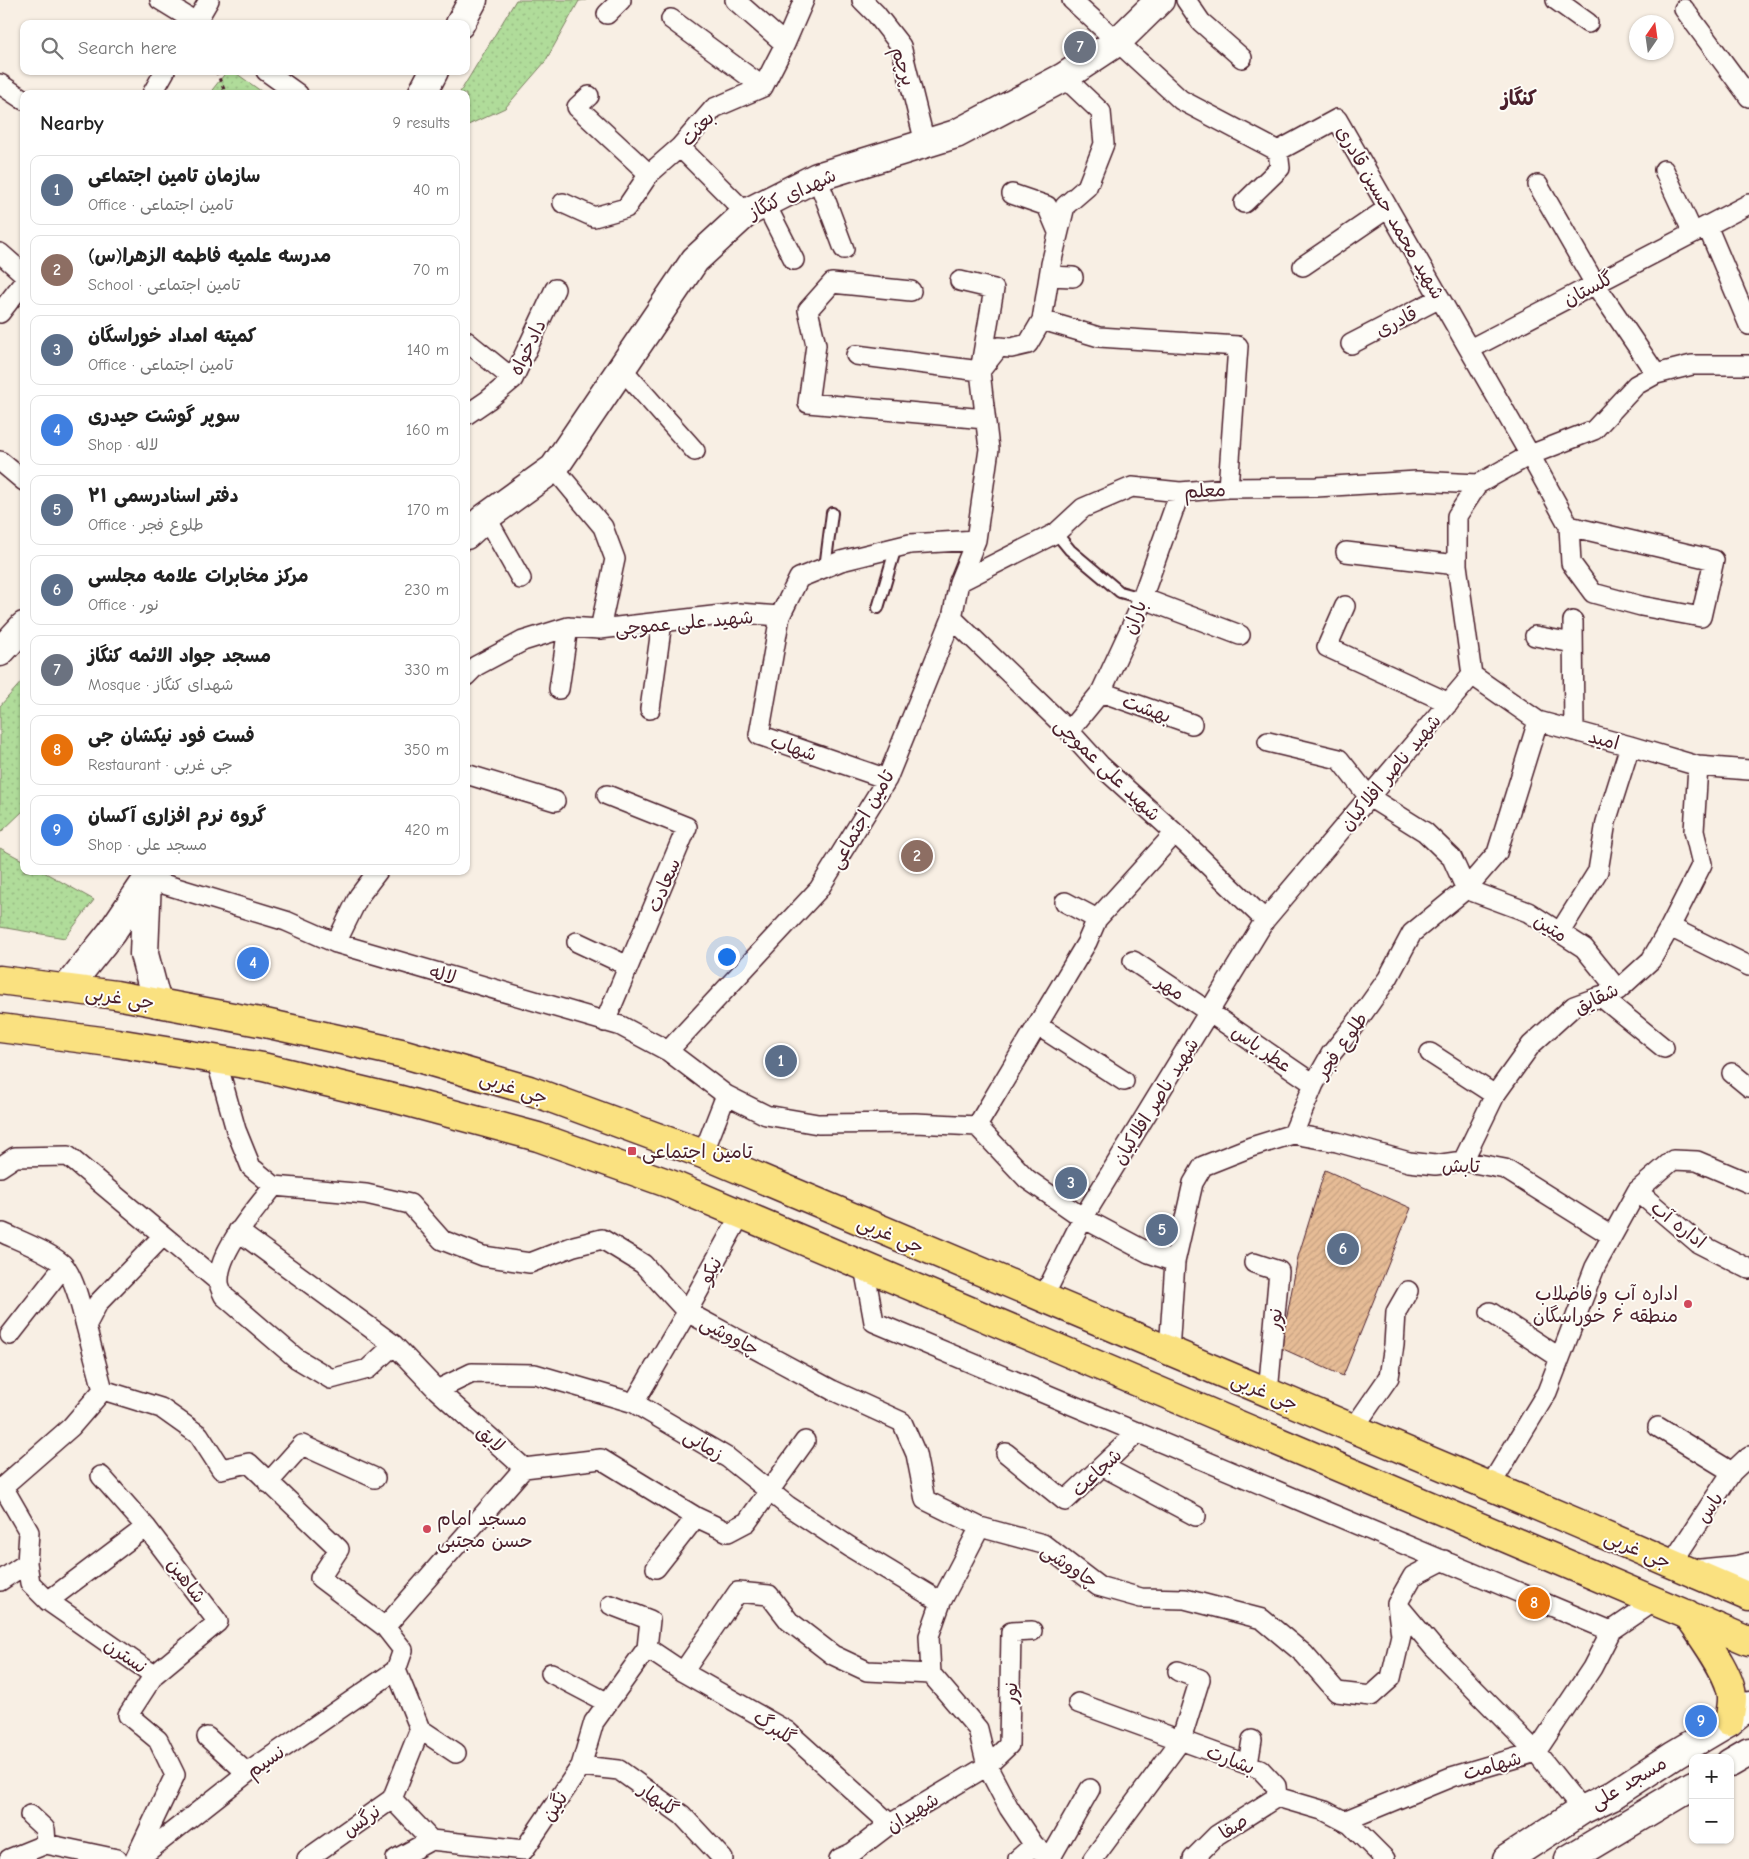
<!DOCTYPE html>
<meta charset="utf-8">
<style>
body{margin:0;font-family:"Comic Neue","Playpen Sans Arabic",sans-serif;background:#f2f2f2;color:#222}
.controls{position:absolute;right:15px;bottom:15px;display:grid;overflow:hidden;border-radius:10px;box-shadow:0 1px 4px #0004}
.controls button{width:45px;height:45px;display:grid;place-items:center;padding:0;border:0;border-bottom:1px solid #e0e0e0;background:#fff;color:#222;font:25px sans-serif}
.compass{position:absolute;left:1629px;top:15px;width:45px;height:45px;border-radius:50%;background:#fff;box-shadow:0 1px 4px #0004;rotate:13deg}
.you{position:absolute;left:726px;top:956px;width:18px;height:18px;margin:-12px;border:4px solid #fff;border-radius:50%;background:#1a73e8;box-shadow:0 0 0 8px #1a73e833}
.badge{display:grid;place-items:center;width:32px;height:32px;border-radius:50%;background:#1a73e8;color:#fff;font-size:16px;font-weight:700}
.pin{position:absolute;translate:-50% -50%;border:2px solid #fff;box-shadow:0 1px 5px #0006}
.list{margin:0;padding:0;list-style:none}
h2{display:flex;justify-content:space-between;align-items:center;height:65px;margin:0;padding:0 20px;font-size:21px}
h2 small{font-size:16px;font-weight:400;color:#767676}
.list li{display:grid;grid-template-columns:32px 1fr auto;gap:15px;align-items:center;box-sizing:border-box;height:70px;margin:0 10px 10px;padding:0 10px;border:1px solid #e0e0e0;border-radius:10px}
.list b{display:block;font-size:19px;white-space:nowrap}
.list p{margin:0;font-size:16px;white-space:nowrap;color:#767676}
.list em{font-size:16px;font-style:normal;color:#767676}
.icon{flex:none;width:28px;height:28px;fill:none;stroke:currentColor;stroke-width:2;stroke-linecap:round;stroke-linejoin:round}
.map{position:relative;flex:none;width:1749px;height:1859px;overflow:hidden}
.search{position:absolute;background:#fff;box-shadow:0 1px 4px #0004;left:20px;top:20px;width:450px;height:55px;display:flex;align-items:center;gap:12px;box-sizing:border-box;padding:0 18px;border-radius:10px;color:#767676;font-size:19px}
.panel{position:absolute;background:#fff;box-shadow:0 1px 4px #0004;left:20px;top:90px;width:450px;height:785px;border-radius:10px}
.map>svg:first-child{display:block}
.green{fill:url(#green-dots);stroke:#7d7e62}
.building{fill:url(#building-hatch);stroke:#4a1f2b}
.lines{fill:none;stroke-linecap:round;stroke-linejoin:round}
.lane-casing{stroke:#4a1f2b;stroke-width:14}
.street-casing{stroke:#4a1f2b;stroke-width:22}
.secondary-casing{stroke:#4a1f2b;stroke-width:31}
.primary-casing{stroke:#4a1f2b;stroke-width:31}
.path{stroke:#4a1f2b;stroke-width:3;stroke-dasharray:4 4;stroke-linecap:butt}
.lane{stroke:#fdfcf7;stroke-width:10}
.street{stroke:#fdfcf7;stroke-width:19}
.secondary{stroke:#fdfcf7;stroke-width:28}
.primary{stroke:#fae180;stroke-width:28}
.poi-dot{fill:#d1495b;stroke:#fdfcf7;stroke-width:2}
.labels{text-anchor:middle;stroke-width:4;stroke-linejoin:round;paint-order:stroke}
.street-label{font-size:19px;fill:#4a1f2b;stroke:#fdfcf7}
.poi-label{font-size:19px;fill:#4a1f2b;stroke:#fdfcf7;text-anchor:start}
.neighbourhood-label{font-size:20px;font-weight:bold;fill:#4a1f2b;stroke:#fdfcf7}
</style>
<div class="map">
<svg width="1749" height="1859" viewBox="0 0 1749 1859">
<defs>
<pattern id="green-dots" width="8" height="8" patternUnits="userSpaceOnUse" patternTransform="scale(1.25)"><rect width="8" height="8" fill="#b0dc9a"/><path d="M2 2h.1M6 6h.1" fill="none" stroke="#99bc85" stroke-width="1.8" stroke-linecap="round"/></pattern>
<pattern id="building-hatch" width="6" height="6" patternUnits="userSpaceOnUse" patternTransform="scale(1.25)"><rect width="6" height="6" fill="#e6bc96"/><path d="M-1 1l2-2M0 6l6-6M5 7l2-2" fill="none" stroke="#c7a181"/></pattern>
</defs>
<rect width="100%" height="100%" fill="#f8efe4"/>
<filter id="ink" filterUnits="userSpaceOnUse"><feTurbulence type="fractalNoise" baseFrequency=".02" numOctaves="2"/><feDisplacementMap in="SourceGraphic" scale="10" xChannelSelector="R" yChannelSelector="G"/><feConvolveMatrix kernelMatrix="1 2 1 2 8 2 1 2 1" color-interpolation-filters="sRGB"/></filter>
<g filter="url(#ink)">
<!-- green -->
<path class="green" d="M 516,0 L 586,0 L 579,1 L 545,62 L 505,108 L 466,126 L 466,94 L 459,94 Z
M 227,71 L 233,71 L 265,94 L 209,94 Z
M 24,679 L 24,810 L 0,833 L 0,706 Z
M 0,848 L 24,861 L 24,871 L 42,871 L 94,900 L 65,938 L 0,927 Z"/>
<!-- building -->
<path class="building" d="M 1325,1170 L 1411,1208 L 1343,1376 L 1281,1348 L 1298,1257 Z"/>
<g class="lines">
<!-- lane casing -->
<g class="lane-casing">
<path id="lane" d="M 1056,533 L 1070,550 L 1120,592 L 1142,598
M 825,568 L 832,513
M 878,608 L 896,547"/>
</g>
<!-- street casing -->
<g class="street-casing">
<path id="street" d="M 160,0 L 199,24
M 735,0 L 785,44
M 862,0 L 876,14 L 901,46 L 925,143
M 1072,0 L 1181,100 L 1278,151 L 1337,119 L 1530,455 L 1569,526 L 1571,563 L 1593,593 L 1641,606 L 1701,617 L 1714,560 L 1569,526
M 1186,0 L 1201,22 L 1242,58
M 1556,0 L 1588,23
M 1684,9 L 1749,97
M 607,14 L 621,0
M 671,19 L 763,87
M 195,24 L 209,0
M 266,71 L 298,94
M 0,84 L 24,100
M 152,94 L 165,71
M 589,96 L 577,107 L 649,174
M 680,147 L 746,213
M 1664,170 L 1693,233
M 817,177 L 844,249
M 1538,185 L 1595,284 L 1656,374
M 1012,194 L 1047,206 L 1058,232
M 563,203 L 594,217 L 626,208 L 649,174 L 680,147 L 714,108 L 763,87 L 785,44 L 804,0
M 765,203 L 794,260
M 1244,203 L 1280,168 L 1278,151
M 1707,226 L 1749,325
M 0,253 L 24,274
M 1303,266 L 1388,208
M 1049,276 L 1073,277
M 911,291 L 832,283 L 808,310 L 816,345 L 808,403 L 985,419
M 0,313 L 24,282
M 1042,320 L 1099,337 L 1238,346 L 1228,488
M 466,341 L 513,379
M 1351,344 L 1440,298
M 1470,349 L 1749,204
M 856,355 L 980,371 L 994,289 L 960,281
M 622,369 L 695,451
M 466,415 L 488,400 L 513,379 L 555,289
M 0,461 L 24,481
M 554,468 L 603,527 L 615,559 L 600,629
M 486,517 L 521,579
M 1346,552 L 1457,565
M 959,582 L 1056,533 L 1083,508 L 1132,487 L 1180,492 L 1228,488 L 1316,487 L 1417,481 L 1478,484
M 1142,598 L 1240,635
M 1345,606 L 1327,647 L 1449,703
M 780,616 L 759,735 L 887,779
M 952,618 L 1069,731 L 1100,765 L 1175,833 L 1265,920
M 1573,621 L 1574,731
M 1535,636 L 1573,643
M 1472,675 L 1538,721 L 1630,746 L 1698,766 L 1749,770
M 466,676 L 476,666 L 523,641 L 568,627 L 600,629 L 739,613 L 780,616 L 799,578 L 841,561 L 910,544 L 976,540
M 559,689 L 568,627
M 1101,692 L 1192,724
M 650,709 L 662,622
M 1069,731 L 1101,692 L 1138,612 L 1142,598 L 1180,492
M 1268,742 L 1339,759 L 1369,797 L 1425,832 L 1452,858 L 1466,889 L 1528,912 L 1584,948 L 1618,990
M 466,774 L 555,801
M 147,879 L 286,921 L 336,943 L 621,1026 L 668,1051 L 726,1095 L 766,1115 L 818,1124 L 915,1123 L 977,1126 L 1027,1179 L 1083,1218 L 1149,1253 L 1175,1262
M 1065,902 L 1097,919
M 1670,927 L 1749,966
M 1560,932 L 1598,871 L 1606,822 L 1630,746
M 577,942 L 628,966
M 336,943 L 359,896 L 378,871
M 1133,961 L 1209,1012 L 1314,1084
M 1600,996 L 1664,1048
M 605,1022 L 687,827 L 607,795
M 1037,1025 L 1124,1081
M 668,1051 L 819,889 L 887,779 L 952,618 L 959,582 L 976,540 L 989,449 L 980,371 L 999,347 L 1011,348 L 1028,344 L 1042,320 L 1051,264 L 1065,206 L 1087,187 L 1104,144 L 1101,112 L 1064,77
M 1430,1053 L 1495,1095
M 216,1059 L 236,1130 L 251,1167 L 274,1186 L 366,1194 L 410,1204 L 442,1240 L 483,1256 L 530,1263 L 574,1246 L 602,1239 L 643,1264 L 687,1312 L 832,1390 L 902,1422 L 916,1454 L 925,1500 L 980,1527 L 1043,1544 L 1098,1586 L 1141,1598 L 1185,1599 L 1262,1619 L 1304,1654 L 1337,1692 L 1371,1696 L 1391,1678 L 1401,1635 L 1397,1604 L 1413,1576 L 1444,1560
M 1732,1073 L 1749,1087
M 977,1126 L 1087,942 L 1097,919 L 1175,833
M 1293,1134 L 1337,1142 L 1409,1162 L 1435,1165 L 1463,1161 L 1505,1169 L 1612,1236
M 703,1154 L 726,1095
M 1463,1161 L 1495,1095 L 1531,1045 L 1574,1006 L 1618,990 L 1651,960 L 1670,927 L 1702,864 L 1694,831 L 1698,766
M 0,1167 L 15,1157 L 68,1156 L 219,1282
M 274,1186 C 257,1208 217,1252 219,1282 C 219,1286 222,1292 224,1296 L 296,1358 L 331,1379 L 368,1369 L 394,1345
M 1637,1191 L 1698,1243 L 1749,1269
M 238,1231 L 394,1345 L 437,1390 L 524,1468 L 601,1459 L 696,1517 L 728,1532 L 747,1522 L 805,1441
M 3,1233 C 18,1240 55,1254 65,1267 C 76,1283 81,1307 86,1326
M 1254,1263 L 1279,1271 L 1268,1393
M 864,1267 L 874,1322 L 1611,1631 L 1655,1601
M 1043,1298 L 1083,1218 L 1265,920 L 1472,675 L 1457,565 L 1457,516 L 1478,484 L 1530,455 L 1594,430 L 1636,385 L 1656,374 L 1692,365 L 1749,365
M 1490,1312 L 1560,1358
M 10,1335 L 64,1266
M 1169,1351 L 1175,1262 L 1193,1183 L 1203,1166 L 1251,1147 L 1293,1134 L 1314,1084 L 1331,1054 L 1356,1023 L 1388,978 L 1412,933 L 1466,889 L 1497,853 L 1538,721
M 103,1390 L 161,1408 L 199,1435 L 221,1469 L 249,1463 L 339,1549 L 320,1578 L 385,1627 L 403,1650 L 396,1670
M 437,1390 L 472,1373 L 535,1374 L 634,1403 L 728,1458 L 788,1506 L 850,1547 L 941,1602
M 634,1403 L 687,1312 L 741,1214
M 1658,1427 L 1732,1472 L 1672,1563
M 1353,1429 L 1389,1377 L 1394,1345 L 1396,1312 L 1408,1291
M 1006,1453 L 1065,1501 L 1138,1432
M 1102,1466 L 1196,1516
M 1732,1472 L 1749,1456
M 101,1476 L 146,1527 L 218,1622 L 154,1675
M 268,1483 L 302,1445 L 375,1478
M 1490,1486 L 1547,1392 L 1595,1267 L 1637,1191 L 1673,1160 L 1697,1161 L 1749,1183
M 3,1487 L 29,1532 L 27,1563 L 30,1583 L 48,1601 L 154,1675 L 128,1715 L 158,1740 L 175,1775 L 135,1859
M 0,1489 L 71,1427 L 103,1390 L 86,1326 L 98,1303 L 163,1236
M 980,1527 L 941,1602 L 929,1636 L 931,1674 L 978,1729 L 987,1766 L 1009,1808 L 1034,1845 L 1050,1859
M 656,1568 L 696,1517
M 0,1581 L 27,1563
M 48,1601 L 146,1527
M 1397,1604 L 1433,1647 L 1536,1752 L 1582,1810
M 385,1627 L 524,1468
M 647,1648 L 683,1672 L 787,1731 L 890,1824
M 396,1670 L 420,1729 L 392,1799 L 431,1840
M 683,1672 L 738,1592 L 769,1595 L 789,1621 L 833,1655 L 867,1671 L 931,1674
M 551,1673 L 608,1703
M 1078,1703 L 1260,1769 L 1276,1786 L 1277,1797
M 420,1729 L 456,1753
M 207,1737 L 247,1773
M 1248,1764 L 1252,1740
M 581,1766 L 619,1770 L 682,1815 L 723,1859
M 1277,1797 L 1325,1811 L 1350,1824 L 1385,1859
M 30,1815 L 45,1829 L 46,1844
M 1344,1821 L 1451,1777 L 1536,1752 L 1592,1668 L 1611,1631
M 9,1859 L 46,1844 L 117,1859
M 138,1859 L 247,1773 L 396,1670
M 307,1859 L 392,1799
M 396,1859 L 431,1840 L 524,1850 L 581,1766 L 594,1722 L 647,1648 L 650,1620 L 611,1605
M 839,1859 L 852,1853 L 890,1824 L 987,1766 L 1009,1745 L 1011,1632 L 1032,1631
M 1018,1859 L 1034,1845
M 1050,1859 L 1090,1789
M 1093,1859 L 1181,1740 L 1200,1679 L 1178,1671
M 1193,1859 L 1217,1835 L 1277,1797"/>
</g>
<!-- secondary casing -->
<g class="secondary-casing">
<path id="secondary" d="M 460,24 L 473,0
M 422,94 L 434,71
M 466,535 L 486,517 L 554,468 L 695,260 L 746,213 L 817,177 L 956,134 L 1064,77 L 1117,42 L 1160,0
M 0,652 L 24,626
M 147,879 L 144,954 L 157,1003
M 66,989 L 111,933 L 153,871
M 1696,1574 L 1737,1570 L 1749,1567
M 1730,1763 L 1749,1752
M 1507,1859 L 1582,1810 L 1611,1796 L 1675,1754 L 1729,1722 L 1749,1706
M 1569,1859 L 1693,1785"/>
</g>
<!-- primary casing -->
<g class="primary-casing">
<path id="primary" d="M 0,980 L 116,995 L 265,1023 L 401,1053 L 529,1090 L 703,1154 L 1575,1522 L 1749,1597
M 0,1028 L 117,1043 L 263,1067 L 397,1099 L 538,1137 L 670,1184 L 1749,1641
M 1687,1614 C 1700,1634 1733,1676 1732,1699 C 1732,1707 1730,1715 1729,1722"/>
</g>
<!-- path -->
<path class="path" d="M 216,71 L 226,94"/>
<!-- lane -->
<use href="#lane" class="lane"/>
<!-- street -->
<use href="#street" class="street"/>
<!-- secondary -->
<use href="#secondary" class="secondary"/>
<!-- primary -->
<use href="#primary" class="primary"/>
</g>
</g>
<!-- markers -->
<g class="poi-dot">
<rect x="627" y="1146" width="10" height="10" rx="2.5"/>
<circle cx="1688" cy="1304" r="5"/>
<circle cx="427" cy="1529" r="5"/>
</g>
<g class="labels">
<!-- street labels -->
<g class="street-label">
<text transform="translate(904 66) rotate(72)" y="7">پرچم</text>
<text transform="translate(697 128) rotate(-47)" y="7">بعثت</text>
<text transform="translate(792 193) rotate(-25)" y="7">شهدای کنگاز</text>
<text transform="translate(1391 212) rotate(60)" y="7">شهید محمد حسین قادری</text>
<text transform="translate(1588 288) rotate(-27)" y="7">گلستان</text>
<text transform="translate(1396 321) rotate(-27)" y="7">قادری</text>
<text transform="translate(527 347) rotate(-64)" y="7">دادخواه</text>
<text transform="translate(1205 490) rotate(-3)" y="7">معلم</text>
<text transform="translate(1134 617) rotate(-69)" y="7">باران</text>
<text transform="translate(684 622) rotate(-5)" y="7">شهید علی عموچی</text>
<text transform="translate(1147 708) rotate(20)" y="7">بهشت</text>
<text transform="translate(1604 739) rotate(15)" y="7">امید</text>
<text transform="translate(794 747) rotate(19)" y="7">شهاب</text>
<text transform="translate(1108 769) rotate(44)" y="7">شهید علی عموچی</text>
<text transform="translate(1390 772) rotate(-50)" y="7">شهید ناصر افلاکیان</text>
<text transform="translate(861 819) rotate(-60)" y="7">تامین اجتماعی</text>
<text transform="translate(663 885) rotate(-67)" y="7">سعادت</text>
<text transform="translate(1551 927) rotate(33)" y="7">متین</text>
<text transform="translate(443 974) rotate(16)" y="7">لاله</text>
<text transform="translate(1171 987) rotate(33)" y="7">مهر</text>
<text transform="translate(120 997) rotate(9)" y="7">جی غربی</text>
<text transform="translate(1596 998) rotate(-26)" y="7">شقایق</text>
<text transform="translate(1341 1045) rotate(-55)" y="7">طلوع فجر</text>
<text transform="translate(1262 1048) rotate(35)" y="7">عطر یاس</text>
<text transform="translate(514 1087) rotate(18)" y="7">جی غربی</text>
<text transform="translate(1155 1101) rotate(-58)" y="7">شهید ناصر افلاکیان</text>
<text transform="translate(1461 1165) rotate(1)" y="7">تابش</text>
<text transform="translate(1679 1224) rotate(38)" y="7">اداره آب</text>
<text transform="translate(891 1234) rotate(23)" y="7">جی غربی</text>
<text transform="translate(710 1270) rotate(-61)" y="7">نیکو</text>
<text transform="translate(1274 1319) rotate(-85)" y="7">نور</text>
<text transform="translate(730 1335) rotate(28)" y="7">چاووشی</text>
<text transform="translate(1265 1391) rotate(23)" y="7">جی غربی</text>
<text transform="translate(491 1438) rotate(42)" y="7">لایق</text>
<text transform="translate(704 1444) rotate(31)" y="7">زمانی</text>
<text transform="translate(1096 1472) rotate(-43)" y="7">شجاعت</text>
<text transform="translate(1709 1507) rotate(-56)" y="7">یاس</text>
<text transform="translate(1638 1549) rotate(23)" y="7">جی غربی</text>
<text transform="translate(1070 1565) rotate(34)" y="7">چاووشی</text>
<text transform="translate(187 1580) rotate(53)" y="7">شاهین</text>
<text transform="translate(126 1655) rotate(35)" y="7">نسترن</text>
<text transform="translate(1010 1693) rotate(-89)" y="7">نور</text>
<text transform="translate(775 1727) rotate(34)" y="7">گلبرگ</text>
<text transform="translate(1231 1759) rotate(21)" y="7">بشارت</text>
<text transform="translate(265 1761) rotate(-35)" y="7">نسیم</text>
<text transform="translate(1492 1765) rotate(-16)" y="7">شهامت</text>
<text transform="translate(1628 1782) rotate(-31)" y="7">مسجد علی</text>
<text transform="translate(659 1799) rotate(36)" y="7">گلبهار</text>
<text transform="translate(554 1806) rotate(-56)" y="7">نگین</text>
<text transform="translate(912 1812) rotate(-32)" y="7">شهیدان</text>
<text transform="translate(361 1820) rotate(-35)" y="7">نرگس</text>
<text transform="translate(1233 1826) rotate(-34)" y="7">صفا</text>
</g>
<!-- poi labels -->
<g class="poi-label">
<text x="642" y="1158">تامین اجتماعی</text>
<text x="1678" y="1300" text-anchor="end">اداره آب و فاضلاب<tspan x="1678" dy="22">منطقه ۶ خوراسگان</tspan></text>
<text x="437" y="1525">مسجد امام<tspan x="437" dy="22">حسن مجتبی</tspan></text>
</g>
<!-- neighbourhood labels -->
<g class="neighbourhood-label">
<text x="1519" y="105">کنگاز</text>
</g>
</g>
</svg>
<div class="controls">
<button>+</button>
<button>−</button>
</div>
<svg class="compass" viewBox="-18 -18 36 36"><path d="M0-13l5 13h-10z" fill="#e53935"/><path d="M0 13l5-13h-10z" fill="#767676"/></svg>
<div class="you"></div>
<div class="pin badge" style="left:781px;top:1061px;background:#5c6f8a">1</div>
<div class="pin badge" style="left:917px;top:856px;background:#8d6e63">2</div>
<div class="pin badge" style="left:1071px;top:1183px;background:#5c6f8a">3</div>
<div class="pin badge" style="left:253px;top:963px;background:#3f7fe0">4</div>
<div class="pin badge" style="left:1162px;top:1230px;background:#5c6f8a">5</div>
<div class="pin badge" style="left:1343px;top:1249px;background:#5c6f8a">6</div>
<div class="pin badge" style="left:1080px;top:47px;background:#6b7280">7</div>
<div class="pin badge" style="left:1534px;top:1603px;background:#e8710a">8</div>
<div class="pin badge" style="left:1701px;top:1721px;background:#3f7fe0">9</div>
<div class="search"><svg class="icon" aria-label="search" viewBox="0 0 24 24"><circle cx="10" cy="10" r="6"/><path d="M15 15l6 6"/></svg>Search here</div>
<section class="panel">
<h2>Nearby<small>9 results</small></h2>
<ul class="list">
<li><span class="badge" style="background:#5c6f8a">1</span><div><b>سازمان تامین اجتماعی</b><p>Office · تامین اجتماعی</p></div><em>40 m</em></li>
<li><span class="badge" style="background:#8d6e63">2</span><div><b>مدرسه علمیه فاطمه الزهرا(س)</b><p>School · تامین اجتماعی</p></div><em>70 m</em></li>
<li><span class="badge" style="background:#5c6f8a">3</span><div><b>کمیته امداد خوراسگان</b><p>Office · تامین اجتماعی</p></div><em>140 m</em></li>
<li><span class="badge" style="background:#3f7fe0">4</span><div><b>سوپر گوشت حیدری</b><p>Shop · لاله</p></div><em>160 m</em></li>
<li><span class="badge" style="background:#5c6f8a">5</span><div><b>دفتر اسنادرسمی ۲۱</b><p>Office · طلوع فجر</p></div><em>170 m</em></li>
<li><span class="badge" style="background:#5c6f8a">6</span><div><b>مرکز مخابرات علامه مجلسی</b><p>Office · نور</p></div><em>230 m</em></li>
<li><span class="badge" style="background:#6b7280">7</span><div><b>مسجد جواد الائمه کنگاز</b><p>Mosque · شهدای کنگاز</p></div><em>330 m</em></li>
<li><span class="badge" style="background:#e8710a">8</span><div><b>فست فود نیکشان جی</b><p>Restaurant · جی غربی</p></div><em>350 m</em></li>
<li><span class="badge" style="background:#3f7fe0">9</span><div><b>گروه نرم افزاری آکسان</b><p>Shop · مسجد علی</p></div><em>420 m</em></li>
</ul>
</section>
</div>
